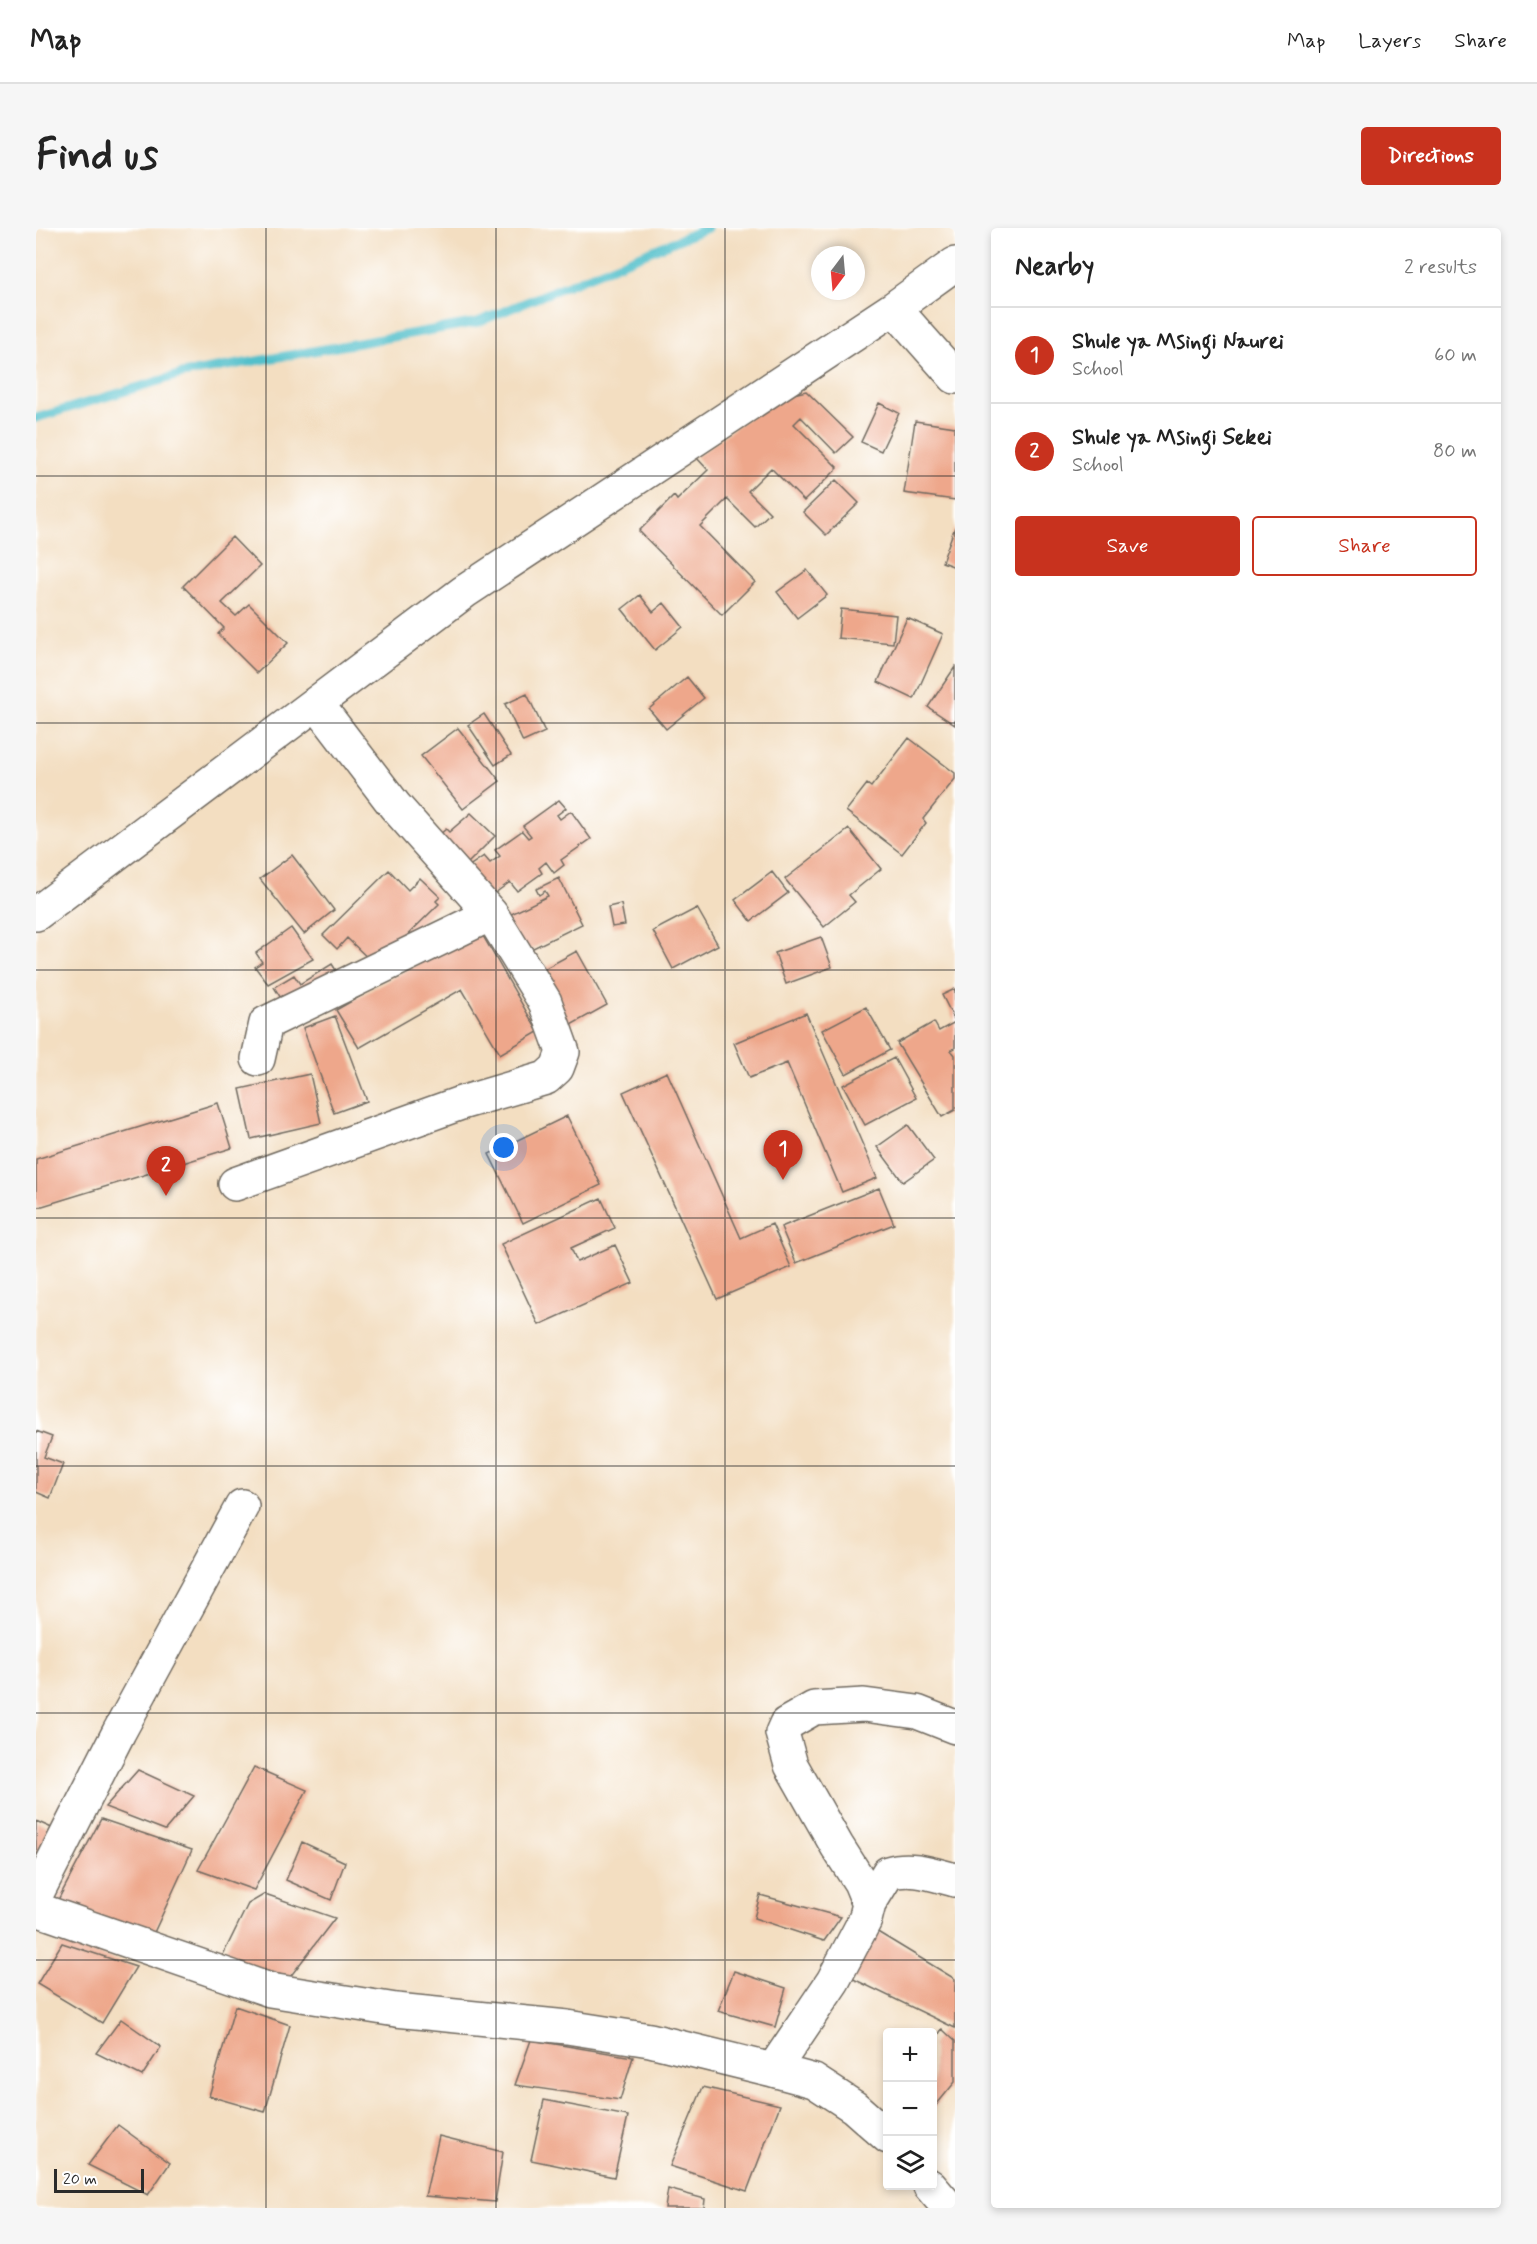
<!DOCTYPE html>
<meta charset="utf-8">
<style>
body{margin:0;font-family:Mynerve,sans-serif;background:#f6f6f6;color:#222}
.controls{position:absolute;right:18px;bottom:18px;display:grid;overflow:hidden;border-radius:6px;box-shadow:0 3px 9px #0003}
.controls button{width:54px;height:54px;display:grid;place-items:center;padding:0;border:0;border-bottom:2px solid #e0e0e0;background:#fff;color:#222;font:30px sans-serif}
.compass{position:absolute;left:775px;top:18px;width:54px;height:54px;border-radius:50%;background:#fff;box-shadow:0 3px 9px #0003;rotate:196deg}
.scale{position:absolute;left:18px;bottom:15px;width:90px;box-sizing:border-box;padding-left:6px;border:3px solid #2b2b2b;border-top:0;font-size:16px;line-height:21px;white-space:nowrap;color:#2b2b2b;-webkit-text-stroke:4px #fff;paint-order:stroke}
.you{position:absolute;left:468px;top:920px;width:21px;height:21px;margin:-15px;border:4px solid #fff;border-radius:50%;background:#1a73e8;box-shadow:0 0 0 9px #1a73e833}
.badge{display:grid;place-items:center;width:39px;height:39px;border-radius:50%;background:#c8321e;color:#fff;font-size:20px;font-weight:700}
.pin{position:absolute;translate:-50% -50px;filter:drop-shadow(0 2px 3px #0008)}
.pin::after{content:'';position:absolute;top:32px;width:21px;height:18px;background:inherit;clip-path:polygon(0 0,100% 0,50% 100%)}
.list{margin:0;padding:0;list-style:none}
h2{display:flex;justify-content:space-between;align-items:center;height:78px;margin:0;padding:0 24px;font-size:26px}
h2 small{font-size:20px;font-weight:400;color:#767676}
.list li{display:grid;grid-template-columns:39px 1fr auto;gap:18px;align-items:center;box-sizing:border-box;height:96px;padding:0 24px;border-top:2px solid #e0e0e0}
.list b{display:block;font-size:22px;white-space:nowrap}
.list p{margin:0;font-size:20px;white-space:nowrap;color:#767676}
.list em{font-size:20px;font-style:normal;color:#767676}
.actions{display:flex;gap:12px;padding:18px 24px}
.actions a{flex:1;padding:14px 0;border:2px solid #c8321e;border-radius:6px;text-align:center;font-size:21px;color:#c8321e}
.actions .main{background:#c8321e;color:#fff}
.icon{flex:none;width:33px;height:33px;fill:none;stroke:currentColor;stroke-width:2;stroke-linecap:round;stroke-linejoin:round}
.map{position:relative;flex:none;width:919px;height:1980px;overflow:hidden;border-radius:6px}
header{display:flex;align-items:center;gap:36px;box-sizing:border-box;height:84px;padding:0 30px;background:#fff;border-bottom:2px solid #e0e0e0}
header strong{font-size:28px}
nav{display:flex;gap:33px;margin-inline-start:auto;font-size:21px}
.intro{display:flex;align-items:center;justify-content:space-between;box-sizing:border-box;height:144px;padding:0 36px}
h1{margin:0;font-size:42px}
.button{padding:15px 27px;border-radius:6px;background:#c8321e;color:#fff;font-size:21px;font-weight:700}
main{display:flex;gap:36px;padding:0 36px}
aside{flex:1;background:#fff;border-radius:6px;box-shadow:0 3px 9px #0003}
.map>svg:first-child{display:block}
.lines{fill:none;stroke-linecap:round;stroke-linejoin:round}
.stream{stroke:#53c0cb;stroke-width:9}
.building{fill:#eea78b}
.minor-casing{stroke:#716a60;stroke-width:36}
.minor{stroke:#fff;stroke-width:33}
.grid{fill:none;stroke:#2b2b2b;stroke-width:1.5;stroke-opacity:0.55}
</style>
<header>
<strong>Map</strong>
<nav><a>Map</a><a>Layers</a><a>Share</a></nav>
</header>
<div class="intro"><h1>Find us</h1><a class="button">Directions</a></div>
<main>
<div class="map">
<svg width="919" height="1980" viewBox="0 0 919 1980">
<rect width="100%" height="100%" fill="#fff"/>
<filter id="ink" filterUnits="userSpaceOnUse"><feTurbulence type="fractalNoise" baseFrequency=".0167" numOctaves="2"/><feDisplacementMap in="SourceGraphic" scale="12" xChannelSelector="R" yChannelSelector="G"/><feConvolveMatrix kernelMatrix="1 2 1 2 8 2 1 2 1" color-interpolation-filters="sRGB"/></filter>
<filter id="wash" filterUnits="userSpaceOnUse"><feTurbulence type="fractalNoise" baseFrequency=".008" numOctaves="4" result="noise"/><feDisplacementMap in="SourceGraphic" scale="24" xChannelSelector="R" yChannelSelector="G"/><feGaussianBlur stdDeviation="1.35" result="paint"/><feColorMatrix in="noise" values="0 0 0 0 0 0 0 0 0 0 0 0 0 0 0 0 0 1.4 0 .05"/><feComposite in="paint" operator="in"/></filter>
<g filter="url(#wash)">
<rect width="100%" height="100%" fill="#f3dec1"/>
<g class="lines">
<!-- stream -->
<path class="stream" d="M 0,190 L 146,146 L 442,94 L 671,0"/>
</g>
<g id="blocks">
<!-- building -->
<path class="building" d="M 770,163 L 817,209 L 800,225 L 765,189 L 758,196 L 802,240 L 768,273 L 735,240 L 712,263 L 734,285 L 719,299 L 691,271 L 664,298 L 719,354 L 686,387 L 603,303 L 638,268 L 641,272 L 672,242 L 660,229 L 737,171 Z
M 843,175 L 863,185 L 845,223 L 825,214 Z
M 879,193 L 919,199 L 919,272 L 868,265 Z
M 800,252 L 823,275 L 790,307 L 767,284 Z
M 919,299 L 919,339 L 906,334 Z
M 196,309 L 224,338 L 186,375 L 200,388 L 213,376 L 252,415 L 221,445 L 182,406 L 188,400 L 147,358 Z
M 771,342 L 791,367 L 761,390 L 741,364 Z
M 604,367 L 617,384 L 628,375 L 647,399 L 619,422 L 586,381 Z
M 805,381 L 860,387 L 857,415 L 802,410 Z
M 871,390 L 907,406 L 878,471 L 842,454 Z
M 919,439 L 919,497 L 892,479 Z
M 651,449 L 668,470 L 630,501 L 613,481 Z
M 491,466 L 509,504 L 487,514 L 469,476 Z
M 448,486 L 475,527 L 459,537 L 432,497 Z
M 422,500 L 464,553 L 427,581 L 385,528 Z
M 873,510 L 919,545 L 919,551 L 887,591 L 890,595 L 866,626 L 810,583 L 831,556 L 835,559 Z
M 523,572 L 530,580 L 521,587 L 524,591 L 535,583 L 555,611 L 525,632 L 528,637 L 518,645 L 510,634 L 503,640 L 506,645 L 481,663 L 474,654 L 451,671 L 429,641 L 448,628 L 454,635 L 464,628 L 459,622 L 486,603 L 492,610 L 495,608 L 487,598 Z
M 435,585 L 459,608 L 431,636 L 402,608 L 410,601 L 413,604 Z
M 813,601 L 845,641 L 813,667 L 819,674 L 788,699 L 749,651 Z
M 256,627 L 298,682 L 268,706 L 224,651 Z
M 353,642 L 372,662 L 384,650 L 404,669 L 400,673 L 403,676 L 340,738 L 311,710 L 301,721 L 287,707 Z
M 736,644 L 752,665 L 715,693 L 699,672 Z
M 523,650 L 546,696 L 485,726 L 467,690 L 512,668 L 509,663 L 503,667 L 500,661 Z
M 585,676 L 589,697 L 576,699 L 572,679 Z
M 661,680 L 682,717 L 637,741 L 617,703 Z
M 255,700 L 277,731 L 232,756 L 219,739 L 226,734 L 220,725 Z
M 443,701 L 502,804 L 464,826 L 426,761 L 323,820 L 300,782 Z
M 785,709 L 796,739 L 750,756 L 739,725 Z
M 541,723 L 571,777 L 533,798 L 504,743 Z
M 296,736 L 310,758 L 246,772 L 238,759 L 258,747 L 264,756 Z
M 919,761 L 919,793 L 906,767 Z
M 830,779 L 854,822 L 810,846 L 786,802 Z
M 770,785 L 841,950 L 806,964 L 751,835 L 713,850 L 698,815 Z
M 299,788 L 331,873 L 298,885 L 267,800 Z
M 898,794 L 903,803 L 919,794 L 919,820 L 915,822 L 919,827 L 919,882 L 906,889 L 861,815 Z
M 858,830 L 880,870 L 829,897 L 807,857 Z
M 631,844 L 705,1010 L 736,996 L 755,1039 L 681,1071 L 587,864 Z
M 274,846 L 285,895 L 215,911 L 204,861 Z
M 182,875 L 196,920 L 0,980 L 0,931 Z
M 531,888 L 565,957 L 487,995 L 453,926 Z
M 872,897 L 898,932 L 867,954 L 841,919 Z
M 843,960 L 858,996 L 760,1035 L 745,999 Z
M 565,970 L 579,1000 L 535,1020 L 541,1034 L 579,1017 L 597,1055 L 503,1097 L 465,1016 Z
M 0,1203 L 16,1209 L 8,1229 L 27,1236 L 14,1270 L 0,1264 Z
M 218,1539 L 271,1562 L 218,1662 L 162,1642 Z
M 102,1542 L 158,1568 L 129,1602 L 69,1579 Z
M 65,1591 L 156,1622 L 115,1711 L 22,1672 Z
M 0,1593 L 18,1601 L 8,1631 L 0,1628 Z
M 266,1614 L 309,1634 L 295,1672 L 250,1652 Z
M 229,1666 L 299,1690 L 254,1749 L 185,1731 L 212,1676 Z
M 724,1667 L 805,1689 L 788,1713 L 718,1690 Z
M 840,1703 L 919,1751 L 919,1800 L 809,1747 Z
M 26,1715 L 100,1739 L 66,1795 L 1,1756 Z
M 698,1743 L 750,1760 L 739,1799 L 682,1783 Z
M 199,1778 L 254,1797 L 229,1884 L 173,1868 Z
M 85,1791 L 125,1819 L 106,1848 L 60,1825 Z
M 906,1801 L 919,1813 L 919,1854 L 897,1881 L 897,1815 Z
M 495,1812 L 597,1829 L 584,1872 L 479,1857 Z
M 667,1859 L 744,1877 L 711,1963 L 634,1938 Z
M 508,1872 L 592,1888 L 578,1949 L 495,1932 Z
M 82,1897 L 134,1935 L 112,1967 L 52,1937 Z
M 403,1908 L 467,1924 L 459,1974 L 389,1968 Z
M 632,1961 L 669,1971 L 668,1980 L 629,1980 Z"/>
</g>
</g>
<g filter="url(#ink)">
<use href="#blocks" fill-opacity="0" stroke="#716a60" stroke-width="1.5"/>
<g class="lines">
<!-- minor casing -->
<g class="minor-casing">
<path id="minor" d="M 858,80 L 919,149
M 0,686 L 428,364 L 858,80 L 919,36
M 222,831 L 230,795 L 455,686
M 199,956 L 425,875 L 510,850 L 521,840 L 527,824 L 509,774 L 455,686 L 359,578 L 281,476
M 0,1667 L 83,1504 L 206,1278
M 833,1676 L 852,1645 C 875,1638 896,1646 919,1652
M 0,1681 L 234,1762 L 360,1782 L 531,1799 L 614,1812 L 737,1842 L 778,1853 L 818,1879 L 852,1909
M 737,1842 L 797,1753 L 829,1692 L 833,1676 L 824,1654 L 801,1618 L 755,1537 L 746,1505 L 750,1496 L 778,1480 L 828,1477 L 881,1484 L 919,1499
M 894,1958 L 913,1980"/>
</g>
<!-- minor -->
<use href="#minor" class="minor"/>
</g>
</g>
<!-- grid -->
<path class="grid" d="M 230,0 L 230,1980M 460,0 L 460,1980M 689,0 L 689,1980M 0,248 L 919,248M 0,495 L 919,495M 0,742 L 919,742M 0,990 L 919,990M 0,1238 L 919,1238M 0,1485 L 919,1485M 0,1732 L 919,1732"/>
</svg>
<div class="controls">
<button>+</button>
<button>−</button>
<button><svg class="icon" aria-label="layers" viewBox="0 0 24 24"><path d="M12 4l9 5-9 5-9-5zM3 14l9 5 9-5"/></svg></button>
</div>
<svg class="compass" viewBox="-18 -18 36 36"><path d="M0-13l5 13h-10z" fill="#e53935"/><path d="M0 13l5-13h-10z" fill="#767676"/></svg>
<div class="scale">20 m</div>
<div class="you"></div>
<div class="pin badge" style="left:747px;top:952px">1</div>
<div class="pin badge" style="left:130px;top:968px">2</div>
</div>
<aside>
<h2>Nearby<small>2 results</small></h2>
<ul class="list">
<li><span class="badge">1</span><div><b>Shule ya Msingi Naurei</b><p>School</p></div><em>60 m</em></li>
<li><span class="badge">2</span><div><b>Shule ya Msingi Sekei</b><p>School</p></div><em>80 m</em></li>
</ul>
<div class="actions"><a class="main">Save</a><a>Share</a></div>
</aside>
</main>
